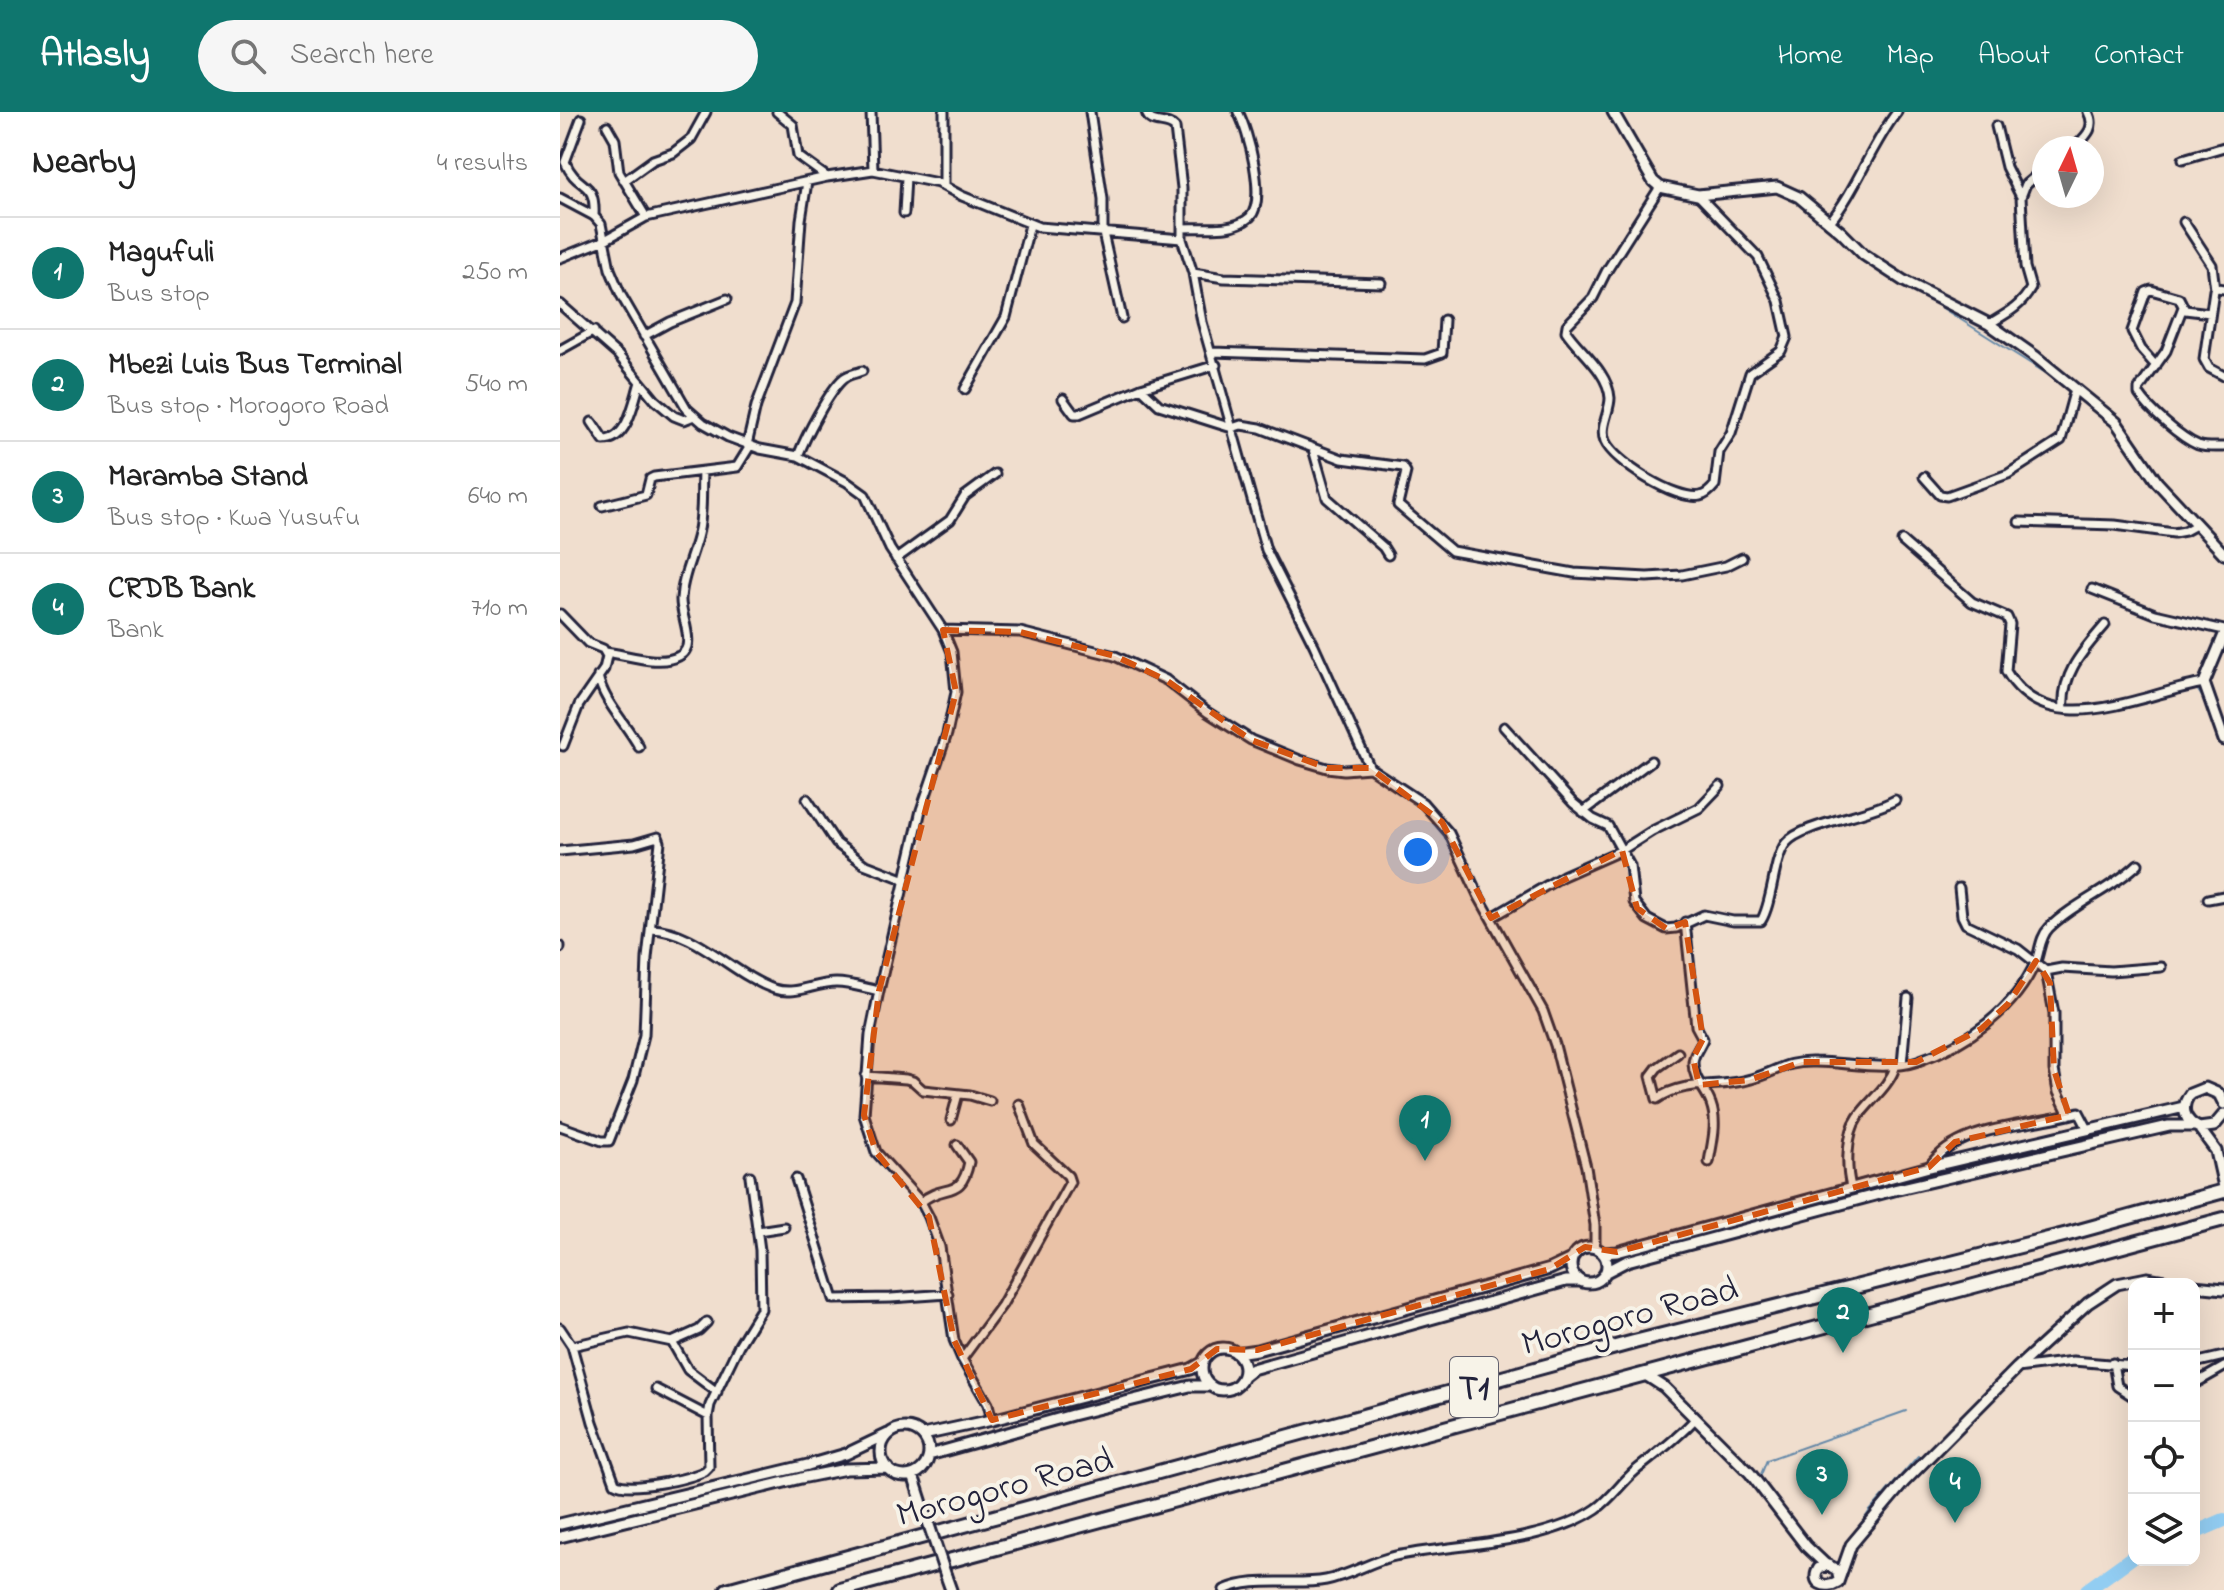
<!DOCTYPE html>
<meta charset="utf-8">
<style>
body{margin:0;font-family:"Indie Flower",sans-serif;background:#f6f6f6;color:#222}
.controls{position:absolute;right:24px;bottom:24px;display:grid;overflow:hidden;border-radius:16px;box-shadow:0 8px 32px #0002}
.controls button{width:72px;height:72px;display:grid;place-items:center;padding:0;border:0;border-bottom:2px solid #e0e0e0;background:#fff;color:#222;font:40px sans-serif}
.compass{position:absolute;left:1472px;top:24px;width:72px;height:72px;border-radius:50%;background:#fff;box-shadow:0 8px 32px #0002;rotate:5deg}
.you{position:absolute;left:858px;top:740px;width:28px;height:28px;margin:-20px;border:6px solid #fff;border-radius:50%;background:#1a73e8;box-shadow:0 0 0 12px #1a73e833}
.badge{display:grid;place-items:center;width:52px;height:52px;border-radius:50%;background:#0f766e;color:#fff;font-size:26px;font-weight:700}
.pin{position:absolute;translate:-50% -66px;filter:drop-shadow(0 2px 4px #0008)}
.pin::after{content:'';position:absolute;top:42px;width:28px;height:24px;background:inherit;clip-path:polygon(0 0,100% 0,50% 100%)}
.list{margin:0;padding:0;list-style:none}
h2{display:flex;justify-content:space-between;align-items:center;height:104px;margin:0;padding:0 32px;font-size:34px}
h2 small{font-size:26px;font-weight:400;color:#767676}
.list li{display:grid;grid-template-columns:52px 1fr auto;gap:24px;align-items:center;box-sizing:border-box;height:112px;padding:0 32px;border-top:2px solid #e0e0e0}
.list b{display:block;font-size:30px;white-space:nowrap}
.list p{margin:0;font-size:26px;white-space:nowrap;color:#767676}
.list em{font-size:26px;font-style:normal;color:#767676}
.icon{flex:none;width:44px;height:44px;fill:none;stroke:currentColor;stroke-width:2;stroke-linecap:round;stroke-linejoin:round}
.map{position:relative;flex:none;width:1664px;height:1478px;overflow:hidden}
header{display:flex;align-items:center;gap:48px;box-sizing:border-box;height:112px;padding:0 40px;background:#0f766e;color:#fff}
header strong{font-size:38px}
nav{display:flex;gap:44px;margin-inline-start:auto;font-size:28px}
.search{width:560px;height:72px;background:#f6f6f6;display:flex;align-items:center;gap:20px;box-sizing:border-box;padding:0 28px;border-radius:44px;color:#767676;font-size:30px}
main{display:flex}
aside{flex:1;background:#fff}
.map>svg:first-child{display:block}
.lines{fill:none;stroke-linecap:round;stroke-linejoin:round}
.stream{stroke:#6589a9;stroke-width:2}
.river{stroke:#92cdf2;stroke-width:14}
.minor-casing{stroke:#22223b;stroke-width:13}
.tertiary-casing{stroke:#22223b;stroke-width:15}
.trunk-casing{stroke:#22223b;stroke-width:18}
.minor{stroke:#f7f3e8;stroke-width:7}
.tertiary{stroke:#f7f3e8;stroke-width:9}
.trunk{stroke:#f7f3e8;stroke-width:12}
.tertiary-bridge-casing{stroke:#22223b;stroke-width:15;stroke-linecap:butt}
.tertiary-bridge{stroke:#f7f3e8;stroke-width:9}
.marked{fill:#d45411;fill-opacity:0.2;stroke:#d45411;stroke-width:6;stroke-dasharray:16 10;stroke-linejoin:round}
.labels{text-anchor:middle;stroke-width:8;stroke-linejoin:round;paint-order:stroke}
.shield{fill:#f7f3e8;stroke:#62616f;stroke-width:2}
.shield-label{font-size:34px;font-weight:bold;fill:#22223b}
.street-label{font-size:36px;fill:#22223b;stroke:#f7f3e8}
</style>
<header>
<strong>Atlasly</strong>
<div class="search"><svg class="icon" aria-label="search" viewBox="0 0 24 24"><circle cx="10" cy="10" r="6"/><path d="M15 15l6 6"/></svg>Search here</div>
<nav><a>Home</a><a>Map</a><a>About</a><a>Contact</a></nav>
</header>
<main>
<aside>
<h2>Nearby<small>4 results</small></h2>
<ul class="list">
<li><span class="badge">1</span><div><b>Magufuli</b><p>Bus stop</p></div><em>250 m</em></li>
<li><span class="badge">2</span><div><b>Mbezi Luis Bus Terminal</b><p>Bus stop · Morogoro Road</p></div><em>540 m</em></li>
<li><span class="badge">3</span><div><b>Maramba Stand</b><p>Bus stop · Kwa Yusufu</p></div><em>640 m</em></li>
<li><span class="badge">4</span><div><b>CRDB Bank</b><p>Bank</p></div><em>710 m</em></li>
</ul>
</aside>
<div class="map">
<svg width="1664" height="1478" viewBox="0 0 1664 1478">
<rect width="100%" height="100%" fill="#f0dece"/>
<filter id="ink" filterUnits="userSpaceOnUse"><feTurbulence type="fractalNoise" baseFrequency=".0125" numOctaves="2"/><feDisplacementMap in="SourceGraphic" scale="16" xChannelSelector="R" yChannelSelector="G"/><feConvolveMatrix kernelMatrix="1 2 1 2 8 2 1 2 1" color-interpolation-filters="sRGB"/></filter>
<g filter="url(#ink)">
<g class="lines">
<!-- stream -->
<path class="stream" d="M 1303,150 L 1326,163
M 1360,182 L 1500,270
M 1649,433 L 1664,449
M 1636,571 L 1647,553
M 1637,577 L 1647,592
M 1210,1380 L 1200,1365 L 1207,1348 L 1346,1299
M 1291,1427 L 1309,1400 L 1358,1344"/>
<!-- river -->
<path class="river" d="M 1634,1421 L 1664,1408
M 1527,1478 L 1574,1444"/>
<!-- minor casing -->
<g class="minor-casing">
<path id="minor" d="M 217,0 L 233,13 L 238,44 L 267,65
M 311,0 L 313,58
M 530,0 L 543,87 L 543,121 L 562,206
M 586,0 C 590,15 606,6 615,16 L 622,76 L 622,127 L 633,161 L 642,210 L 706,438 L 754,533 L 810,656 L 863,691 L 889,721 L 918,783 L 983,899 L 995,933 L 1026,1055 L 1035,1113 L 1035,1136
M 21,7 L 5,50 C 18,80 36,66 34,104
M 47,14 L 55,28 L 59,60 L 86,105
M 1436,14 L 1446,55 L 1460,83
M 1514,36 C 1525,25 1537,16 1528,0
M 1623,47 L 1664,35
M 64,69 L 93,48 L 113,41 L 131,27 L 146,0
M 384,73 L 384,0
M 1100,75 L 1046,160 L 1033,186 L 1007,213 L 1006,219 C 1019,239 1048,259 1050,286 C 1050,300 1039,315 1045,329 C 1054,350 1116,389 1140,384 C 1146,383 1151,378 1155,373 L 1159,340 L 1171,321 L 1190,261 L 1221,239 L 1227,225 L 1219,189 L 1198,145 L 1138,83
M 0,86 L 34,104 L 41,112 L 50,157 L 61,183 L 127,297 L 143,311 L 168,325 L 200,337 L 238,344 L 287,370 L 305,383 L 330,437 L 383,518 L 392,540 L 396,580 L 387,622 L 361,698 L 319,879 L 310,923 L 304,1003 L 316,1040 L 361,1090 L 369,1105 L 380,1135 L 394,1228 L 402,1247 L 428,1292 L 432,1308
M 344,101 L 346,65
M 1624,110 L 1652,153 L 1655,177
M 1269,111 C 1297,77 1310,35 1337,0
M 622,116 C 643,114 672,121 690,105 C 707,88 688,18 678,0
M 0,146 L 45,128 L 86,105 L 267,65 L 313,58 L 378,71 L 402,84 L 479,115 L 622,127
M 633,161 L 664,166 L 821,171
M 1664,177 L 1657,176 L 1654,178 L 1644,247 L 1649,256 L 1664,264
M 0,192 L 58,243 L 95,288 L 114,304 L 124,308 L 134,304
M 1623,195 L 1606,239 L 1579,277 L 1579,282 C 1589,298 1621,326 1638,333 C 1646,336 1656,335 1664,335
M 1429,212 C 1446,202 1461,195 1471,176 L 1465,155 L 1461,85 L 1466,72 L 1484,57
M 84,224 L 110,210 L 167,187
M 0,238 L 34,219
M 652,240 L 865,247 L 882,241 L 884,208
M 1596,254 L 1581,237 L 1572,219 L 1586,180 L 1591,178 L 1619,186 L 1625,198 L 1650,201
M 581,276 L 599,293 L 659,312 L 672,316 L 681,313 L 700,316 L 782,347 L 843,355 L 846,360 L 838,393 L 892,439 L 1014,461 L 1087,465 L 1122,463 L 1166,454 L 1182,446
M 405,277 L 446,205 L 470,113
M 503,287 L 514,302 L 519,302 L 581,276 L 656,253
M 32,310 L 44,328 C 68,328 74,289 80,270
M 187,333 L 196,294 L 235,191 L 241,108 L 247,70
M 753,337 L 767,386 L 823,435 L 828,443
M 238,344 C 245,326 269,278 284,266 C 289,262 297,261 302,259
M 1364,365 L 1380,383 L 1387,384 L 1448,362 L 1501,328 L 1515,277
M 42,394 L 86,383 L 90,367 L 94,365 L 177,355 L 190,334
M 1459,410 L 1555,413 L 1614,421 L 1625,419 L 1636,413
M 1342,429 L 1412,490 L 1447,505 L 1450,512 L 1446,559 C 1489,633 1582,581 1644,571
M 336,447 L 390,408 L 405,384 L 435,362
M 1532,477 L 1595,502 L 1664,518
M 0,502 L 28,531 L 43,537 L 47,544 L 44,557 L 19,593 L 3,634
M 383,518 L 460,520 L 555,544 L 606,568 L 647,600 L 691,628 L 740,648 L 767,656 L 784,658 L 810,656
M 45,540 C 66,542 99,555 119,544 C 138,535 120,504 121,487 C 122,464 133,444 138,422 C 143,403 141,380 142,360
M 38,564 C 44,591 66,611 79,635
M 1504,597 C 1501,561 1524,538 1545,513
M 944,615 L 1013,691 L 1033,707 L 1048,714 L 1070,754 L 1074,790 L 1087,807 L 1106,817 L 1116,816 L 1144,803 L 1173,809 L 1201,809 C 1213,790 1213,747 1226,731 C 1241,712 1310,703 1335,688
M 247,687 L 276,731 L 304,752 L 343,767
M 1023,700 L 1091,649
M 0,739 L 74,732 L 98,725 L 100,730 L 87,846 L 84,923 L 73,968 L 49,1029 L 42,1029 L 0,1014
M 1399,776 L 1402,804 L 1406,812 L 1458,837 L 1486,859 L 1494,901 L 1494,958 L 1498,980 L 1509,1003
M 1648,787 L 1664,784
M 931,806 L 1003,764 L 1062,738 L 1092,719 L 1139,696 L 1160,674
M 1125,810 L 1136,914 L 1143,927 C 1140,935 1133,942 1133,951 C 1133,968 1146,977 1151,992 C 1158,1011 1152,1031 1149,1050
M 91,817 C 136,818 172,862 214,877 C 236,884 254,871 276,871 C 289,871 305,876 319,879
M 0,834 L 0,836
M 1486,859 L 1502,856 L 1551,859 L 1601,855
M 1118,941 L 1097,956 L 1091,964 L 1097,987 C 1125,967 1159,977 1191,967 C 1217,960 1224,949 1255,950 C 1287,950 1326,960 1358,949 C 1407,932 1455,898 1476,849 C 1480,839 1480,825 1489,816 C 1514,791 1552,777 1578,752
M 1342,952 L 1348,886
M 306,964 L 346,967 L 353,969 L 363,978 L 410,983 L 430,989
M 391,1008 L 398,982
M 1369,1055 C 1398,1011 1473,1015 1519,1000 L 1528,1017
M 236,1067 L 274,1187 L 331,1186 L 388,1182
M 1291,1075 C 1286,1056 1286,1022 1298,1005 C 1311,987 1329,975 1336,953
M 361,1090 C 385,1070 401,1089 409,1050 L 397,1033
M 198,1119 L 224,1115
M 0,1216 L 12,1234 L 33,1310 L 55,1371 C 69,1380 129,1367 145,1359 L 149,1355 L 148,1304 L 150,1293 L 179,1233 L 201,1197 L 200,1138 L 190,1064
M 112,1230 L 128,1258 L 157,1280
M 12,1234 L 69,1221 L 112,1230 L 139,1218 L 147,1210
M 402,1247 L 442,1193 L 510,1070 L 508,1064 L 474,1032 L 459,992
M 1553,1251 L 1557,1274 L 1574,1285
M 1634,1251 L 1664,1244
M 1457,1256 L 1513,1249 L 1574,1254
M 1634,1272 L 1664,1255
M 96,1277 L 148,1304
M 664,1478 C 694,1464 734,1474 766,1468 C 791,1463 811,1449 835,1444 C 895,1432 985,1432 1036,1397 C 1051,1387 1061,1371 1075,1359 C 1096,1342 1117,1327 1135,1307"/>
</g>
<!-- tertiary casing -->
<g class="tertiary-casing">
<path id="tertiary" d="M 1053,0 L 1093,69 L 1100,75 L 1138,83 L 1217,75 L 1239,85 L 1281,120 L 1304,143 L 1344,169 L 1429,212 L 1476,245 L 1556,310 L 1597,370 L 1664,442
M 1664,523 L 1644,571 L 1664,628
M 1664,992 L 1659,982 L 1645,976 L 1630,982 C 1620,995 1624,1009 1639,1016 L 1654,1014 L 1664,1002
M 1639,1016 L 1656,1039 L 1664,1075
M1011 1153a18 18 0 1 1 36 0a18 18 0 1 1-36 0Z
M 1043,1141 L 1057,1140 L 1369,1055 L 1624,995
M 1046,1160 L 1067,1149 L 1334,1078 L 1609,1014 L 1634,1014
M 1634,1174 L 1664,1177
M642 1257a21 21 0 1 1 42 0a21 21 0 1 1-42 0Z
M 676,1241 L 697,1238 L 990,1157 L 1011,1147
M 1084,1262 L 1104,1275 L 1190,1361 L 1246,1434 L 1266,1453
M 683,1264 L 692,1257 L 1006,1169 L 1018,1169
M321 1340a24 24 0 1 1 48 0a24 24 0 1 1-48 0Z
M 363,1323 L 432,1308 L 631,1257 L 642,1251
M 369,1343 L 512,1303 L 630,1274 L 649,1274
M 353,1363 L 367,1407
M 0,1412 L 248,1353 L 286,1342 L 328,1322
M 0,1425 L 241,1366 L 286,1357 L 328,1356
M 386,1464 L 391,1478
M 1279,1467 L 1277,1458 L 1268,1453 L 1259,1456 C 1249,1471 1266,1478 1278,1470 L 1291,1433 L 1344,1370 L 1457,1256 L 1528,1191 L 1557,1172 L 1587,1166 L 1621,1172"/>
</g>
<!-- trunk casing -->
<g class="trunk-casing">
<path id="trunk" d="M 167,1478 L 1074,1230 L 1508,1122 L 1664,1079
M 280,1478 L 1664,1107"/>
</g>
<!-- minor -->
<use href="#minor" class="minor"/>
<!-- tertiary -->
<use href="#tertiary" class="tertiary"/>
<!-- trunk -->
<use href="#trunk" class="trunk"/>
<!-- tertiary-bridge casing -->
<g class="tertiary-bridge-casing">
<path id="tertiary-bridge" d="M 367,1407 L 386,1464"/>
</g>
<!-- tertiary-bridge -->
<use href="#tertiary-bridge" class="tertiary-bridge"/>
</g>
</g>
<!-- marked area -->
<path class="marked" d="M 383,518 L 460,520 L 555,544 L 606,568 L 691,628 L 767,656 L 810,656 L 882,710 L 931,806 L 1062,738 L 1077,796 L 1107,817 L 1125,810 L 1143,927 L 1133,946 L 1139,973 L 1189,968 L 1242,950 L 1356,950 L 1421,917 L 1448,892 L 1476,849 L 1490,871 L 1494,958 L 1509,1003 L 1395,1030 L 1369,1055 L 1057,1140 L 1025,1135 L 990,1157 L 697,1238 L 657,1237 L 631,1257 L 432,1308 L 394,1228 L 369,1105 L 316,1040 L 304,1003 L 319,879 L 396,580 Z"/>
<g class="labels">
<!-- shield labels -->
<rect class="shield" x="890" y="1245" width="48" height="60" rx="6"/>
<g class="shield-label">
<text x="914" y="1287">T1</text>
</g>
<!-- street labels -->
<g class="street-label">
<text transform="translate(1069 1202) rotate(-15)" y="13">Morogoro Road</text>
<text transform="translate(444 1373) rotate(-15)" y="13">Morogoro Road</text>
</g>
</g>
</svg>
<div class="controls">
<button>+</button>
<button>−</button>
<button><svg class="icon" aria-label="locate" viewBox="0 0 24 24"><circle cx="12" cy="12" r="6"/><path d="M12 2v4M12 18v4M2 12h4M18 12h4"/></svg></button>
<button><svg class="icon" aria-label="layers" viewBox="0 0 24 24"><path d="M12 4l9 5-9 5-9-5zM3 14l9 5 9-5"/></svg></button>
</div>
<svg class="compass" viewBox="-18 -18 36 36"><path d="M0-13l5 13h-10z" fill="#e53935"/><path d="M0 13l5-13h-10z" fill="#767676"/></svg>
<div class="you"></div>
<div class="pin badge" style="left:865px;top:1049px">1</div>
<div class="pin badge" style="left:1283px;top:1241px">2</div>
<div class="pin badge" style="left:1262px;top:1403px">3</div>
<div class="pin badge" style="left:1395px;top:1411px">4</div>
</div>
</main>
